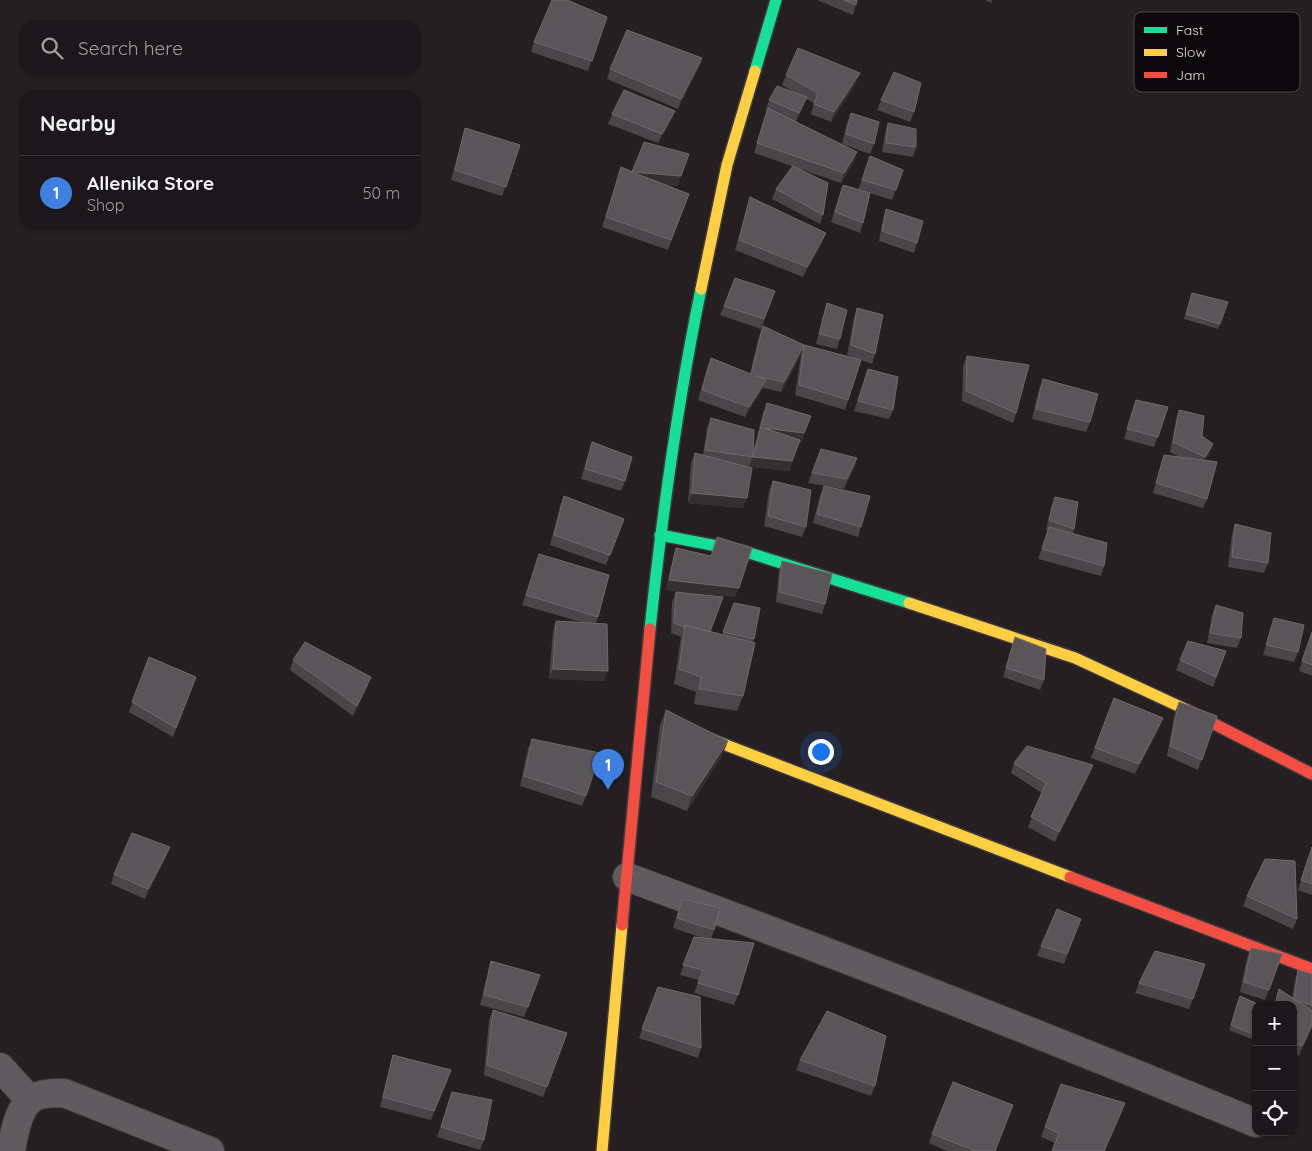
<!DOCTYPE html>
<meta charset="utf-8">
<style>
body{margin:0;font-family:Quicksand,sans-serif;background:#292427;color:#f1f3f6}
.controls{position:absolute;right:15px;bottom:15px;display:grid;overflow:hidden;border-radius:10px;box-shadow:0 1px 4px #0004}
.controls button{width:45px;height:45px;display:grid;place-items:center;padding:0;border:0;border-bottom:1px solid #3a3639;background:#1c171a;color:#f1f3f6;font:25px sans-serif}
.you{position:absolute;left:820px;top:751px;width:18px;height:18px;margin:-12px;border:4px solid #fff;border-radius:50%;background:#1a73e8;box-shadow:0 0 0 8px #1a73e833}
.badge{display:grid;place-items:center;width:32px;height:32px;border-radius:50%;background:#0f766e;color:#fff;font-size:16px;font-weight:700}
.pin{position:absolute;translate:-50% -41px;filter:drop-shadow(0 1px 2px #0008)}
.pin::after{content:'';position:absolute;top:26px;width:18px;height:15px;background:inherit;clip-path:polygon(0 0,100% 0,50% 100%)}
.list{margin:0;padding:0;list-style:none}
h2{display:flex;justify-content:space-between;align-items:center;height:65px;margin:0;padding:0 20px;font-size:21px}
h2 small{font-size:16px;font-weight:400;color:#a09fa2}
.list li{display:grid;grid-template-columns:32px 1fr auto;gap:15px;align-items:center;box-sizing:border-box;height:75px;padding:0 20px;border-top:1px solid #3a3639}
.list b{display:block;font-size:19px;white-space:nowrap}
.list p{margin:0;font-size:16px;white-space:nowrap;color:#a09fa2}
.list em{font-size:16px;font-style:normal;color:#a09fa2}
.icon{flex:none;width:28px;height:28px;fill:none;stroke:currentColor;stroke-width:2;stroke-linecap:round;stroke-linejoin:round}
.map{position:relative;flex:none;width:1312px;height:1151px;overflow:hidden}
.search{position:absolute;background:#1c171a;box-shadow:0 1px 4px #0004;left:20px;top:20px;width:400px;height:55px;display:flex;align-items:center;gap:12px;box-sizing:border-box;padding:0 18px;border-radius:15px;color:#a09fa2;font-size:19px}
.panel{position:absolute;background:#1c171a;box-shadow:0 1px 4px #0004;left:20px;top:90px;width:400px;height:140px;border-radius:15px}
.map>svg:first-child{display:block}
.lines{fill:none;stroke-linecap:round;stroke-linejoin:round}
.street-casing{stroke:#403a3e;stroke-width:30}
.fast-casing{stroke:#403a3e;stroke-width:14}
.slow-casing{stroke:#403a3e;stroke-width:14}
.jam-casing{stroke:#403a3e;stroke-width:14}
.street{stroke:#605b5e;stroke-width:28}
.fast{stroke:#16e098;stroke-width:11}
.slow{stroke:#ffcf43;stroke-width:11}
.jam{stroke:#f24e42;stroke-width:11}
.wall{fill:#4a4548}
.shaded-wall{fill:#352f32}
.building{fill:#5a5558;stroke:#6f696d}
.key{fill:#0d080b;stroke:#4c464a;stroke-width:1}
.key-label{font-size:14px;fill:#e0d8dc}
</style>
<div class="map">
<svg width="1312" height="1151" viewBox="0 0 1312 1151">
<rect width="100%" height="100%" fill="#251f22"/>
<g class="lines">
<!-- street casing -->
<g class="street-casing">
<path id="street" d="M 627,877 C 839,955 1048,1037 1256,1123
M 0,1067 L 30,1100
M 11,1151 C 14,1135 17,1112 30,1100 C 38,1093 54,1093 64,1093 L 210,1151"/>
</g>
<!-- fast casing -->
<g class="fast-casing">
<path id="fast" d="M 755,71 L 776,0
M 660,535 L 743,551 L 909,603
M 650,629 C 662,515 678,401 701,289"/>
</g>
<!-- slow casing -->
<g class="slow-casing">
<path id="slow" d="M 701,289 L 727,165 L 755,71
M 909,603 L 1075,658 L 1187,710
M 692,732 L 1070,877
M 602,1151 L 622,925"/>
</g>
<!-- jam casing -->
<g class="jam-casing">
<path id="jam" d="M 1187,710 L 1312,774
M 1070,877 L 1312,969
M 622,925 L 650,629"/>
</g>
<!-- street -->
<use href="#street" class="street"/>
<!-- fast -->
<use href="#fast" class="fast"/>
<!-- slow -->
<use href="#slow" class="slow"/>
<!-- jam -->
<use href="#jam" class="jam"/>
</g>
<!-- wall -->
<path class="wall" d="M 817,0 L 857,0 L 853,15 Z
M 985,0 L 992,0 L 991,3 Z
M 607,17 L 588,71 L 531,52 L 534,42 Z
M 702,58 L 699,67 L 678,109 L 607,79 L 610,69 Z
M 786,75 L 856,83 L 831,122 L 811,114 L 814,103 L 806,99 L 796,122 L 854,162 L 841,183 L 800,169 L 823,215 L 820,224 L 772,199 L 776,189 L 792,166 L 754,153 L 767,111 L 766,110 L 769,100 L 797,94 L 782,85 Z
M 881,100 L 914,112 L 910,122 L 877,110 Z
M 851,113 L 874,144 L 870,154 L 842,144 L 847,123 Z
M 612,114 L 671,120 L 658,143 L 608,124 Z
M 888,123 L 916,147 L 913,157 L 882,152 L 885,133 Z
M 465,128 L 520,145 L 502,196 L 451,180 L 462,138 Z
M 870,156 L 903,170 L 892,200 L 870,193 L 863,223 L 860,233 L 831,222 L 843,185 L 858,190 Z
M 621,167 L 678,186 L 664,185 L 689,194 L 668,250 L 602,227 Z
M 750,197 L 822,243 L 803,277 L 735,250 L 747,207 Z
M 886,209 L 917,243 L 914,253 L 879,241 L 883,219 Z
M 775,291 L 761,329 L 720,315 L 724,306 Z
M 1192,293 L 1228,302 L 1218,329 L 1184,319 Z
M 827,303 L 840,339 L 837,349 L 816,344 L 824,313 Z
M 857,308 L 875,354 L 872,364 L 861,360 L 845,410 L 795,395 L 801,355 L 781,392 L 763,388 L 745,417 L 698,400 L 707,368 L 711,358 L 750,374 L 759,336 L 763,326 L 804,345 L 859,359 L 847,355 L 854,318 Z
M 967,356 L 1016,413 L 1013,423 L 962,401 L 963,366 Z
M 868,369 L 893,410 L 889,419 L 854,411 Z
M 1043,379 L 1090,422 L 1086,432 L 1032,419 L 1039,389 Z
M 1136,400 L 1168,407 L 1154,447 L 1124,439 Z
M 767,403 L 811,416 L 801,443 L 799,443 L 789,471 L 745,466 L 743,508 L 688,503 L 691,463 L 695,453 L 703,455 L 707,428 L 711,418 L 753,452 L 763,413 Z
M 1179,410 L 1202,436 L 1213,444 L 1209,454 L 1205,460 L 1207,499 L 1203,508 L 1153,493 L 1164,455 L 1180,457 L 1170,452 L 1176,420 Z
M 592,442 L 625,481 L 621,491 L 581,479 Z
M 821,449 L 857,458 L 854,468 L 844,489 L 808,483 Z
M 773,481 L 806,527 L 802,537 L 764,526 L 769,491 Z
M 824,486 L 861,527 L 858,537 L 813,523 L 820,496 Z
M 564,496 L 624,519 L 606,565 L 550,545 L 560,506 Z
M 1055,497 L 1074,529 L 1073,534 L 1104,566 L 1101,576 L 1038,559 L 1048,531 L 1046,530 L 1051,507 Z
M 1235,524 L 1268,563 L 1264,573 L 1228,567 L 1232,534 Z
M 676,548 L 735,597 L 666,590 L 673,558 Z
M 782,561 L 825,604 L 822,614 L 776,602 L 779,571 Z
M 536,564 L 598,617 L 596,623 L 604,681 L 549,679 L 553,631 L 556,621 L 581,622 L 522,605 Z
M 676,592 L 710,632 L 722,635 L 734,603 L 754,639 L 743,696 L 737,711 L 694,704 L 696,692 L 674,684 L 681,637 L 671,633 L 672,602 Z
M 1216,605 L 1241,638 L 1237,648 L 1207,643 L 1212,615 Z
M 1274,618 L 1298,652 L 1294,662 L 1263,655 Z
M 1312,632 L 1312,676 L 1299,671 Z
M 1015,637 L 1044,680 L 1040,690 L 1003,677 Z
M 1226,651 L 1213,687 L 1176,670 L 1180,660 Z
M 149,657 L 196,677 L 173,737 L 129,712 Z
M 293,660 L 371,677 L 367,687 L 353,716 L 290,670 Z
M 1114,698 L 1159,728 L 1135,774 L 1091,758 Z
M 1179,702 L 1217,716 L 1198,770 L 1167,756 L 1175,712 Z
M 666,710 L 722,756 L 687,811 L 651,797 L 660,725 Z
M 532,739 L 586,796 L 582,806 L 520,786 L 528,749 Z
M 1014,763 L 1093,765 L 1089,775 L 1055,842 L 1028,827 L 1042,793 L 1011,773 Z
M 1312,847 L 1312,895 L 1298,890 Z
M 166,857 L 145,899 L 111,884 L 114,874 Z
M 1247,896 L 1297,919 L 1293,929 L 1243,906 Z
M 682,899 L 714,930 L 711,939 L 738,995 L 734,1005 L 694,993 L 699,980 L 680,975 L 694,937 L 703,938 L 673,928 Z
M 1081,919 L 1064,964 L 1037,956 L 1041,946 Z
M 1251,948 L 1282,954 L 1265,1000 L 1240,992 L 1247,958 Z
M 491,961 L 540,975 L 524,1017 L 480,1005 L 488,971 Z
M 1298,970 L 1312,974 L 1312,1028 L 1299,1056 L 1293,1053 L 1293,1005 L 1274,1005 L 1279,989 L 1292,998 L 1295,980 Z
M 1139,983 L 1193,999 L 1189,1009 L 1135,993 Z
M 658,987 L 701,1048 L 698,1058 L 639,1038 Z
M 1238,1001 L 1256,1034 L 1254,1040 L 1229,1030 Z
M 493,1010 L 567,1033 L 543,1097 L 484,1075 L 489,1020 Z
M 393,1055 L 448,1080 L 431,1120 L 380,1107 L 390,1065 Z
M 800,1060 L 875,1086 L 871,1096 L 796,1070 Z
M 1061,1084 L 1122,1113 L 1055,1143 L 1041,1137 Z
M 452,1092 L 484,1140 L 480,1150 L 437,1137 Z
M 932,1134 L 995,1151 L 947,1151 L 929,1143 Z"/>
<!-- shaded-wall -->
<path class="shaded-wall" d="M 702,58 L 699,67 L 678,109 L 681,99 Z
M 860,73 L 856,83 L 831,122 L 834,112 Z
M 807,97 L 803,107 L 795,123 L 799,113 Z
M 675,111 L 671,120 L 658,143 L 662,134 Z
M 857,152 L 854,162 L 841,183 L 844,173 Z
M 632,172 L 681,176 L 678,186 L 629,181 Z
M 826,233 L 822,243 L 803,277 L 807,267 Z
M 804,345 L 801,355 L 781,392 L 784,382 Z
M 766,380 L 762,390 L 745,417 L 749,407 Z
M 764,428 L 804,433 L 801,443 L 799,443 L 789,471 L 749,467 Z
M 1213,444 L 1209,454 L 1201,467 L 1205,457 Z
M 857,458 L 854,468 L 844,489 L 847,479 Z
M 692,493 L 747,498 L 743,508 L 688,503 Z
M 669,580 L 739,588 L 735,597 L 666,590 Z
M 553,669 L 608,671 L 604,681 L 549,679 Z
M 371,677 L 367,687 L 353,716 L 357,706 Z
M 1163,718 L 1159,728 L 1135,774 L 1139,764 Z
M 728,741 L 722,756 L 687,811 L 692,796 Z
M 1093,765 L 1089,775 L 1055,842 L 1059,832 Z
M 170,847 L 166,857 L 145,899 L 148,889 Z
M 1312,1025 L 1312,1028 L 1299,1056 L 1302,1046 Z
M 451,1070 L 448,1080 L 431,1120 L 434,1111 Z
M 1125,1103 L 1122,1113 L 1105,1151 L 1104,1151 Z"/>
<!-- building -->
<path class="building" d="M 552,0 L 567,0 L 607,17 L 592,61 L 534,42 Z
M 844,0 L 857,0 L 856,5 Z
M 627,30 L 702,58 L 681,99 L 610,69 Z
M 798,48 L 860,73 L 834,112 L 814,104 L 818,93 L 786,75 Z
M 894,72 L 921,83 L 914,112 L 881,100 Z
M 777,86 L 807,97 L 799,113 L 769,100 Z
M 624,90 L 675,111 L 662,134 L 612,114 Z
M 768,108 L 857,152 L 844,173 L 757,143 Z
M 851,113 L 879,122 L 874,144 L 846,134 Z
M 888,123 L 916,129 L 916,147 L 886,143 Z
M 465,128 L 520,145 L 506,187 L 455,170 Z
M 644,142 L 689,154 L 681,176 L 632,172 L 689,194 L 671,240 L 606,217 L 621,167 L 632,172 Z
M 870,156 L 903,170 L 896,190 L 862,180 Z
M 793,166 L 828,183 L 823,215 L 776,189 Z
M 843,185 L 870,193 L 863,223 L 835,212 Z
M 750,197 L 826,233 L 807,267 L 739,240 Z
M 886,209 L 923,221 L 917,243 L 882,231 Z
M 735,278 L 775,291 L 764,319 L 724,306 Z
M 1192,293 L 1228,302 L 1220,324 L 1186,314 Z
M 827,303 L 847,310 L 840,339 L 819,334 Z
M 857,308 L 883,315 L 875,354 L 851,345 Z
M 763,326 L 804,345 L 861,360 L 848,400 L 799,385 L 804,345 L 784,382 L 756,376 L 766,380 L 749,407 L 702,390 L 711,358 L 751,374 Z
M 967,356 L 1029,365 L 1016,413 L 966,391 Z
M 868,369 L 898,377 L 893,410 L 858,401 Z
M 1043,379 L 1098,394 L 1090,422 L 1036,409 Z
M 1136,400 L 1168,407 L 1158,437 L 1127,429 Z
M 767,403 L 811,416 L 804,433 L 764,428 L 800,440 L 792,461 L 753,457 Z
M 1179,410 L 1204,416 L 1202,436 L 1213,444 L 1205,457 L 1173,442 Z
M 711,418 L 754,430 L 753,457 L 705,450 Z
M 592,442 L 632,457 L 625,481 L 585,469 Z
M 821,449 L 857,458 L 847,479 L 812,473 Z
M 695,453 L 752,468 L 747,498 L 692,493 Z
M 1164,455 L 1217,462 L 1207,499 L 1156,483 Z
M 773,481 L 811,490 L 806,527 L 768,516 Z
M 824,486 L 870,496 L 861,527 L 817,514 Z
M 564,496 L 624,519 L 610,555 L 554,535 Z
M 1055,497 L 1078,502 L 1074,529 L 1049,520 Z
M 1235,524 L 1271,533 L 1268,563 L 1232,557 Z
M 1049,527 L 1107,543 L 1104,566 L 1042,549 Z
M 717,537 L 752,548 L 739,588 L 669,580 L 676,548 L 711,556 Z
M 539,554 L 609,575 L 598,617 L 526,595 Z
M 782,561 L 832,574 L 825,604 L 779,592 Z
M 676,592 L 723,597 L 710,632 L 685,625 L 684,627 L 674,623 Z
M 734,603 L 760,608 L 754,639 L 723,632 Z
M 1216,605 L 1243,613 L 1241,638 L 1210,633 Z
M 1274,618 L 1304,625 L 1298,652 L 1266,645 Z
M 556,621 L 607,624 L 608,671 L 553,669 Z
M 685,625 L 755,643 L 743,696 L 699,689 L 701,677 L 679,669 Z
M 1312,632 L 1312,665 L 1302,661 Z
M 1015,637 L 1046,649 L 1044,680 L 1006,668 Z
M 1188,641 L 1226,651 L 1216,677 L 1180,660 Z
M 305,642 L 371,677 L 357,706 L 293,660 Z
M 149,657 L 196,677 L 176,728 L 132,702 Z
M 1114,698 L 1163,718 L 1139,764 L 1095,748 Z
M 1179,702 L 1217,716 L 1202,760 L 1170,746 Z
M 666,710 L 728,741 L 692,796 L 656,782 Z
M 532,739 L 600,753 L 586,796 L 524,776 Z
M 1027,746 L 1093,765 L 1059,832 L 1031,817 L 1046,783 L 1014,763 Z
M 132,833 L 170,847 L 148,889 L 114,874 Z
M 1312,847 L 1312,884 L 1301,880 Z
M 1265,859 L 1295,861 L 1297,919 L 1247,896 Z
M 682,899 L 720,908 L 714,930 L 677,918 Z
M 1057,909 L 1081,919 L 1067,954 L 1041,946 Z
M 694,937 L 754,943 L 738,995 L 698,983 L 703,970 L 683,965 Z
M 1251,948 L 1282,954 L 1269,990 L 1244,982 Z
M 1155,951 L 1205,964 L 1193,999 L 1139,983 Z
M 491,961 L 540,975 L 528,1007 L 484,995 Z
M 1298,970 L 1312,974 L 1312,1005 L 1294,1000 Z
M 658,987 L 700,997 L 701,1048 L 642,1029 Z
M 1279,989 L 1312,1011 L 1312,1025 L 1302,1046 L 1293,1042 L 1293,1005 L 1275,1005 Z
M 1240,996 L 1260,1005 L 1256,1005 L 1255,1035 L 1231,1025 Z
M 493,1010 L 567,1033 L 547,1087 L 487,1065 Z
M 827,1011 L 886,1036 L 875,1086 L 800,1060 Z
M 393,1055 L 451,1070 L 434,1111 L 383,1097 Z
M 953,1082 L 1013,1105 L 995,1151 L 976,1151 L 932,1134 Z
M 1061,1084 L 1125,1103 L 1104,1151 L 1052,1151 L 1059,1133 L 1045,1127 Z
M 452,1092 L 492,1100 L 484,1140 L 441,1127 Z"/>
<!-- legend -->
<rect x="1134" y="12" width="166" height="80" rx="8" class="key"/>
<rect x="1144" y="27" width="23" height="6" fill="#16e098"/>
<rect x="1144" y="49" width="23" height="7" fill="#ffcf43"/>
<rect x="1144" y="72" width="23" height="6" fill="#f24e42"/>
<g class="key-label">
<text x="1176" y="35">Fast</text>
<text x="1176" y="57">Slow</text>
<text x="1176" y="80">Jam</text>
</g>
</svg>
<div class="controls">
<button>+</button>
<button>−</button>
<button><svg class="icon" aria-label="locate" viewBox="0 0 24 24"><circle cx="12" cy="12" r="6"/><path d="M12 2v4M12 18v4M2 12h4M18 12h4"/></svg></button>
</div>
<div class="you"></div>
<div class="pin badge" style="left:608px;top:790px;background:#3f7fe0">1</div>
<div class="search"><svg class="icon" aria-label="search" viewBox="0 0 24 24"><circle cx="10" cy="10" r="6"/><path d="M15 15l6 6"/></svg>Search here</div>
<section class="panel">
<h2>Nearby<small></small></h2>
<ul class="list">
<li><span class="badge" style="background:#3f7fe0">1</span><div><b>Allenika Store</b><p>Shop</p></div><em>50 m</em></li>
</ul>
</section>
</div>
